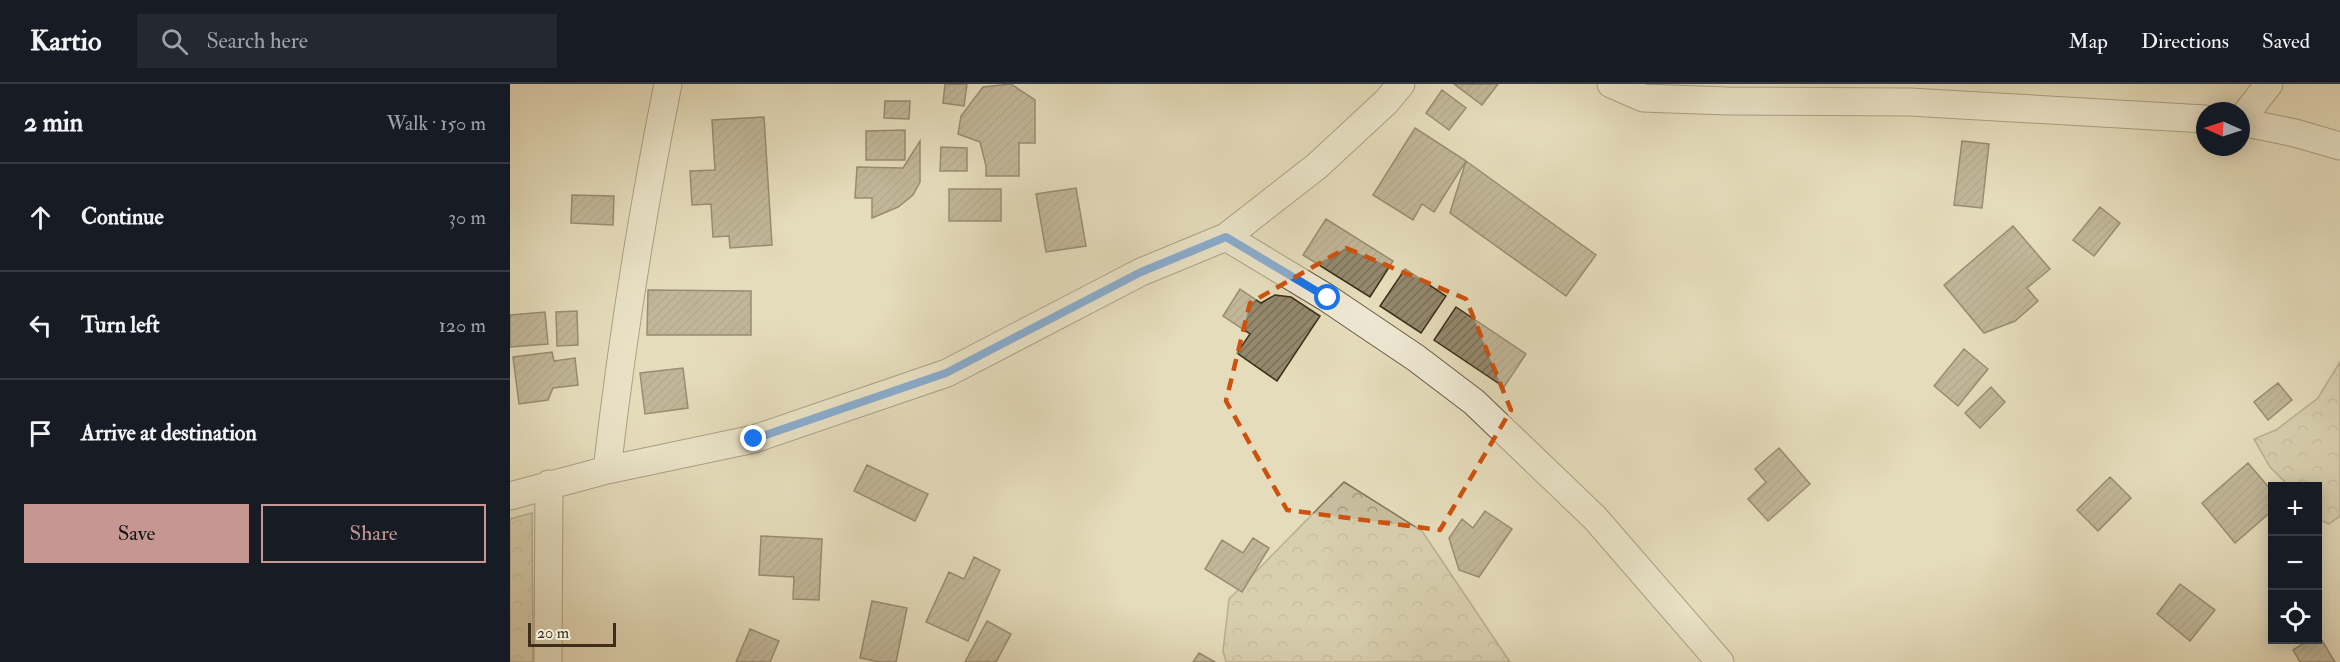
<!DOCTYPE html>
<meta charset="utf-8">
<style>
body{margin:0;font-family:"IM FELL Double Pica",serif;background:#242831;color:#f1f3f6}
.controls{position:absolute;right:18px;bottom:18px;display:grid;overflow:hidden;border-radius:0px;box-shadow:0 3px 15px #0003}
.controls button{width:54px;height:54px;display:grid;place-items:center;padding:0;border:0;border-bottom:2px solid #363941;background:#171b24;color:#f1f3f6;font:30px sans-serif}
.compass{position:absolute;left:1686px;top:18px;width:54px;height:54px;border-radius:50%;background:#171b24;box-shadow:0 3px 15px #0003;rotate:273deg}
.scale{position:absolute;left:18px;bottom:15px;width:88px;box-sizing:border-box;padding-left:6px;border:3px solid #3d2d19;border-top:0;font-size:16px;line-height:21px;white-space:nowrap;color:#3d2d19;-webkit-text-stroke:4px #eee8d3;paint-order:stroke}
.stop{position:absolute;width:18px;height:18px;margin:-14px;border:4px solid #1a73e8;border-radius:50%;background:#fff}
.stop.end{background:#1a73e8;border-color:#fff;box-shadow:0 2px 6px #0008}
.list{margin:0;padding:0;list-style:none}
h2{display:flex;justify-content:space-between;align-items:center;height:78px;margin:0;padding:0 24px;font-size:26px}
h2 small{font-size:20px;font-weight:400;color:#9ea1a6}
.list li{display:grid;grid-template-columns:39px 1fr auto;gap:18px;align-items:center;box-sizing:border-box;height:108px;padding:0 24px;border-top:2px solid #363941}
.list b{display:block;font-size:22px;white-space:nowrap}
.list em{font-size:20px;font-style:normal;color:#9ea1a6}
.actions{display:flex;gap:12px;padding:18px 24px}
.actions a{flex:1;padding:14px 0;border:2px solid #c59692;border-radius:0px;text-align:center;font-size:21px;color:#c59692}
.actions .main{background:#c59692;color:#111}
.icon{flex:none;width:33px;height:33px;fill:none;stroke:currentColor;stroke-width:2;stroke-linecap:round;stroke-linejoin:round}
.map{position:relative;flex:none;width:1830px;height:578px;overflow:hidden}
header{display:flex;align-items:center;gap:36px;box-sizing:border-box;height:84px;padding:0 30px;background:#171b24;border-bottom:2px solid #363941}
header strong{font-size:28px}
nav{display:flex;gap:33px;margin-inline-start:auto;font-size:21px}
.search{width:420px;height:54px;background:#242831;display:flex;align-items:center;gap:15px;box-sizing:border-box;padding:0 21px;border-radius:0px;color:#9ea1a6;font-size:22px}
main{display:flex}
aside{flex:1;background:#171b24}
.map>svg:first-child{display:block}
.forest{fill:url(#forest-crowns);stroke:#82765c;stroke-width:1.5}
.building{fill:url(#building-hatch);stroke:#3d2d19;stroke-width:1.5}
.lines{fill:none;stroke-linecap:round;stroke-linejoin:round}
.street-casing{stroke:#675942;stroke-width:29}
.street{stroke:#eee8d3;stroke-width:27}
.route{stroke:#1a73e8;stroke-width:8}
.marked{fill:none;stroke:#ce520e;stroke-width:4.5;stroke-dasharray:12 8;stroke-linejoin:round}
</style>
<header>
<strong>Kartio</strong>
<div class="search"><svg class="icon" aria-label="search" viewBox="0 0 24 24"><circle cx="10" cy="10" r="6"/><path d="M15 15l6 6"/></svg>Search here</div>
<nav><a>Map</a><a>Directions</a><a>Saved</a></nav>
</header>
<main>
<aside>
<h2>2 min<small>Walk · 150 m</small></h2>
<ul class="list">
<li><svg class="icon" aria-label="ahead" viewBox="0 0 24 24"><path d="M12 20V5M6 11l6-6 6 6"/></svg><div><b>Continue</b></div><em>30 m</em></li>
<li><svg class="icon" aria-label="left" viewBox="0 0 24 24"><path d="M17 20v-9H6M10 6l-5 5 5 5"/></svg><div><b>Turn left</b></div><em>120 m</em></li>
<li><svg class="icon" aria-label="arrive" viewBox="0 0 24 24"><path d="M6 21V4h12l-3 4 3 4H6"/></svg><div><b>Arrive at destination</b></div></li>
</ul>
<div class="actions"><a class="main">Save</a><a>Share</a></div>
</aside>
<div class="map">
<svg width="1830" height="578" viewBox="0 0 1830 578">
<defs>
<pattern id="forest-crowns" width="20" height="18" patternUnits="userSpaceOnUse" patternTransform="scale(1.5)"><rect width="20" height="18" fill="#c8be9f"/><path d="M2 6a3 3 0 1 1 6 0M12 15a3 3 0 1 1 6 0" fill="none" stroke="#a49b81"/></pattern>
<pattern id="building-hatch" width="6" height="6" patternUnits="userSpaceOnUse" patternTransform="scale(1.5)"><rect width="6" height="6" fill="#94886d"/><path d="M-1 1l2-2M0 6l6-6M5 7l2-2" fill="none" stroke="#7a7059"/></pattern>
</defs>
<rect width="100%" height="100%" fill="#e5dcbb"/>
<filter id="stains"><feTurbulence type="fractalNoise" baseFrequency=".00333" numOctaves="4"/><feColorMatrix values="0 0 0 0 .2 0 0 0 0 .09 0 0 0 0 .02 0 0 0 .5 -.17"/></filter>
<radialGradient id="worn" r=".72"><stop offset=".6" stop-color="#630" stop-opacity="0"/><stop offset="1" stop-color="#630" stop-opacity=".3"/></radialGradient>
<!-- forest -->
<path class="forest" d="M 1830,278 L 1830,432 L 1819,440 L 1808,435 L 1808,402 L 1779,402 L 1760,383 L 1744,355 L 1766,346 L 1808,314 Z
M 834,398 L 912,447 L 1000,578 L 716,578 L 713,567 L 719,515 Z
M 22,429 L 23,578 L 0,578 L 0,435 Z"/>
<!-- building -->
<path class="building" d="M 435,0 L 457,0 L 454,22 L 433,19 Z
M 501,0 L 525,16 L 525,59 L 509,59 L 509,92 L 476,92 L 476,82 L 470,58 L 448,50 L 451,32 L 473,3 Z
M 944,0 L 988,0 L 972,21 Z
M 932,6 L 956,24 L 939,46 L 916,29 Z
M 375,17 L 400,17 L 399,35 L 374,34 Z
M 254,33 L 262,161 L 220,164 L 219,152 L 203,153 L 201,120 L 182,121 L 180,87 L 205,86 L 202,36 Z
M 905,44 L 956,77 L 924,128 L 912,120 L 903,136 L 863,111 Z
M 395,46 L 395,76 L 356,76 L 356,47 Z
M 410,57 L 410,98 L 403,111 L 388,123 L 362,134 L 362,114 L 345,114 L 347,83 L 393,84 Z
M 1452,57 L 1479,60 L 1472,124 L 1444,121 Z
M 431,63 L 457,64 L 457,87 L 430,87 Z
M 956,77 L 1086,171 L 1056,212 L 940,129 Z
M 566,104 L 576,162 L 536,168 L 526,110 Z
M 439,105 L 491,105 L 491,137 L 439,137 Z
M 62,111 L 104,112 L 103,141 L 61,139 Z
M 1590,123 L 1610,139 L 1584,172 L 1563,156 Z
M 816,135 L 883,177 L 860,213 L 793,171 Z
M 1503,142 L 1540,185 L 1517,204 L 1528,217 L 1505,237 L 1474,249 L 1434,201 Z
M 895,185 L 936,212 L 911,249 L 870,222 Z
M 730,205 L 751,219 L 765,211 L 781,213 L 810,232 L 767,297 L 727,269 L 740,250 L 713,232 Z
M 138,206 L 241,207 L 241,251 L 137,251 Z
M 946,223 L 1016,270 L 994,303 L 924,256 Z
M 67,227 L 68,261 L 47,262 L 46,228 Z
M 35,228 L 38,260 L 0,263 L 0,231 Z
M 1454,265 L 1478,285 L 1448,322 L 1424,302 Z
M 42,268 L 44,277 L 65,274 L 68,301 L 43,304 L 38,316 L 9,320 L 3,273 Z
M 173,284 L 178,324 L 135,330 L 130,289 Z
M 1768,299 L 1782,316 L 1758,336 L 1744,318 Z
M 1481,303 L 1495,318 L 1470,344 L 1455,329 Z
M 1269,364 L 1300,400 L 1258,437 L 1238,415 L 1256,398 L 1245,385 Z
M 1738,379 L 1762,407 L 1762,427 L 1725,459 L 1692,419 Z
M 357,381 L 418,410 L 405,437 L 344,407 Z
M 1600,393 L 1621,414 L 1588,447 L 1567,426 Z
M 975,427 L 1002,445 L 969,493 L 949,486 L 939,454 L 952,435 L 963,444 Z
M 251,452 L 312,455 L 309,516 L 283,515 L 284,493 L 249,491 Z
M 743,454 L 759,464 L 732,508 L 695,485 L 712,456 L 733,469 Z
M 464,473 L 490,486 L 458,557 L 416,538 L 439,488 L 454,495 Z
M 1670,500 L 1705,526 L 1680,557 L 1647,530 Z
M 362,517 L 397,524 L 386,578 L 370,578 L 350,574 Z
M 477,537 L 501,550 L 486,578 L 455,578 Z
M 240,545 L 269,557 L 260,578 L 226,578 Z
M 1808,550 L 1825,578 L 1790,578 L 1783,566 L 1799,556 L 1808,556 Z
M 689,569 L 705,578 L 683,578 Z"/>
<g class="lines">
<!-- street casing -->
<g class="street-casing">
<path id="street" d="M 1101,0 L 1133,14 L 1217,17 L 1400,18 L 1695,35
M 1731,36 L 1759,0
M 1731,38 L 1785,49 L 1830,62
M 716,153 L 817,214 L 906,274 L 964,318 L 1085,434 L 1210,578
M 97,386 C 112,257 132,128 158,0
M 0,412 L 97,386 L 244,355 L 437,289 L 631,188 L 716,153 L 807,82 L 876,18 L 891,0
M 38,578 L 39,400"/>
</g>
<!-- street -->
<use href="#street" class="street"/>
</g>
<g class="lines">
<!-- route -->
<path class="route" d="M 244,355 L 436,289 L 631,188 L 716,153 L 818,214"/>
</g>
<!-- marked area -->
<path d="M0 0H1830V578H0ZM 836,164 L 956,215 L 1001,326 L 930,446 L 777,426 L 716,317 L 740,219 Z" fill="#e5dcbb" fill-opacity=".55" fill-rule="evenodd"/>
<path class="marked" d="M 836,164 L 956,215 L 1001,326 L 930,446 L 777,426 L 716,317 L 740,219 Z"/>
<rect width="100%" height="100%" filter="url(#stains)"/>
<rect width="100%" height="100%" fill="url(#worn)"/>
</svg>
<div class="controls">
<button>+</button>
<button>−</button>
<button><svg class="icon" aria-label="locate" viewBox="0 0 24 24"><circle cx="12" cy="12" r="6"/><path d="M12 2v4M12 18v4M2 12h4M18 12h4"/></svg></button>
</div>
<svg class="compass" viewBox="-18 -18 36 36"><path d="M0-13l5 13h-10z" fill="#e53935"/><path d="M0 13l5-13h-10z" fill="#9ea1a6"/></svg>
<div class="scale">20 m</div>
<div class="stop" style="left:818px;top:214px"></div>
<div class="stop end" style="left:244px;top:355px"></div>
</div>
</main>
